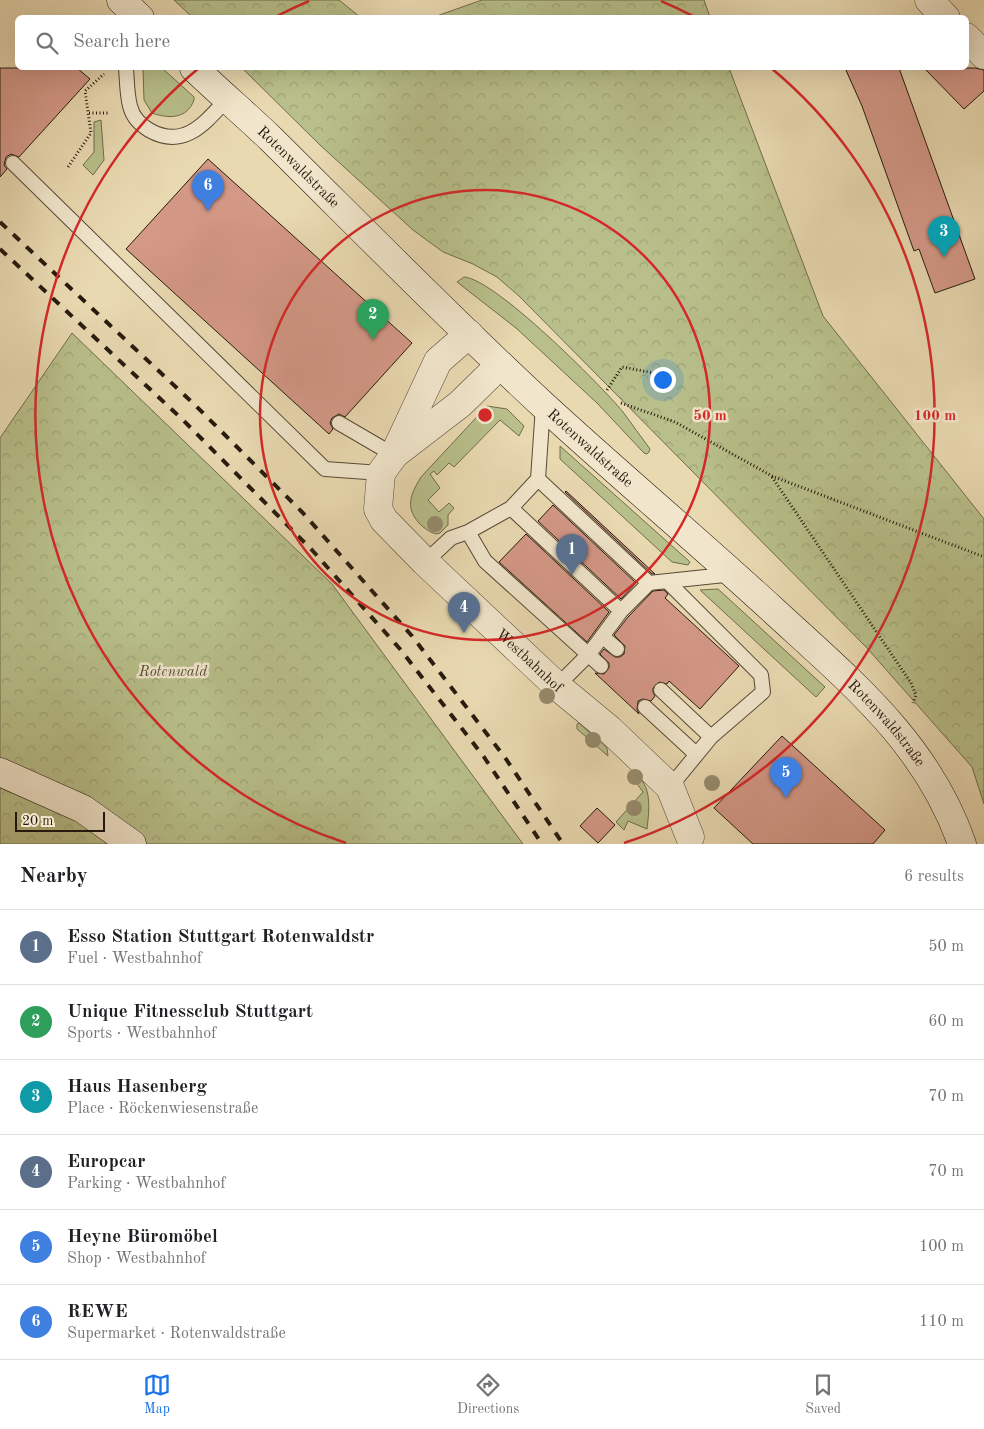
<!DOCTYPE html>
<meta charset="utf-8">
<style>
body{margin:0;font-family:"Old Standard TT",serif;background:#f6f6f6;color:#202124}
.scale{position:absolute;left:15px;bottom:12px;width:90px;box-sizing:border-box;padding-left:5px;border:2px solid #261a0e;border-top:0;font-size:14px;line-height:18px;white-space:nowrap;color:#261a0e;-webkit-text-stroke:4px #f1e6cc;paint-order:stroke}
.you{position:absolute;left:662px;top:379px;width:18px;height:18px;margin:-12px;border:4px solid #fff;border-radius:50%;background:#1a73e8;box-shadow:0 0 0 8px #1a73e833}
.badge{display:grid;place-items:center;width:32px;height:32px;border-radius:50%;background:#1a73e8;color:#fff;font-size:16px;font-weight:700}
.pin{position:absolute;translate:-50% -41px;filter:drop-shadow(0 1px 2px #0008)}
.pin::after{content:'';position:absolute;top:26px;width:18px;height:15px;background:inherit;clip-path:polygon(0 0,100% 0,50% 100%)}
.list{margin:0;padding:0;list-style:none}
h2{display:flex;justify-content:space-between;align-items:center;height:65px;margin:0;padding:0 20px;font-size:21px}
h2 small{font-size:16px;font-weight:400;color:#757577}
.list li{display:grid;grid-template-columns:32px 1fr auto;gap:15px;align-items:center;box-sizing:border-box;height:75px;padding:0 20px;border-top:1px solid #e0e0e0}
.list b{display:block;font-size:19px;white-space:nowrap}
.list p{margin:0;font-size:16px;white-space:nowrap;color:#757577}
.list em{font-size:16px;font-style:normal;color:#757577}
.icon{flex:none;width:28px;height:28px;fill:none;stroke:currentColor;stroke-width:2;stroke-linecap:round;stroke-linejoin:round}
.map{position:relative;flex:none;width:984px;height:844px;overflow:hidden}
.search{position:absolute;background:#fff;box-shadow:0 5px 20px #0002;left:15px;right:15px;top:15px;height:55px;display:flex;align-items:center;gap:12px;box-sizing:border-box;padding:0 18px;border-radius:8px;color:#757577;font-size:19px}
.sheet{height:515px;background:#fff}
nav{display:flex;justify-content:space-around;align-items:center;box-sizing:border-box;height:70px;border-top:1px solid #e0e0e0;background:#fff;font-size:14px;color:#757577}
nav a{display:grid;justify-items:center;gap:2px}
nav .on{color:#1a73e8}
.map>svg:first-child{display:block}
.green{fill:#b8bf8a;stroke:#6f6c4c}
.forest{fill:url(#forest-crowns);stroke:#6f6c4c}
.building{fill:#d49887;stroke:#261a0e}
.lines{fill:none;stroke-linecap:round;stroke-linejoin:round}
.lane-casing{stroke:#574a37;stroke-width:16}
.street-casing{stroke:#574a37;stroke-width:29}
.secondary-casing{stroke:#261a0e;stroke-width:29}
.path{stroke:#261a0e;stroke-width:3;stroke-dasharray:1 2.5;stroke-linecap:butt}
.lane{stroke:#f1e6cc;stroke-width:14}
.street{stroke:#f1e6cc;stroke-width:28}
.secondary{stroke:#f1e6cc;stroke-width:28}
.rail{stroke:#261a0e;stroke-width:4;stroke-dasharray:9 9;stroke-linecap:butt}
.tree{fill:#968b6c}
.ring{fill:none;stroke:#d62828;stroke-width:2.5}
.labels{text-anchor:middle;stroke-width:5;stroke-linejoin:round;paint-order:stroke}
.street-label{font-size:15px;fill:#261a0e;stroke:#f1e6cc}
.park-label{font-size:15px;font-style:italic;fill:#524c33;stroke:#f1e6cc}
.centre{fill:#d62828;stroke:#f1e6cc;stroke-width:2.5}
.ring-label{font-size:15px;text-anchor:middle;font-weight:bold;fill:#d62828;stroke:#f1e6cc;stroke-width:5;stroke-linejoin:round;paint-order:stroke}
</style>
<div class="map">
<svg width="984" height="844" viewBox="0 0 984 844">
<defs>
<pattern id="forest-crowns" width="20" height="18" patternUnits="userSpaceOnUse" patternTransform="scale(1.25)"><rect width="20" height="18" fill="#b8bf8a"/><path d="M2 6a3 3 0 1 1 6 0M12 15a3 3 0 1 1 6 0" fill="none" stroke="#9ea476"/></pattern>
</defs>
<rect width="100%" height="100%" fill="#e9d9b1"/>
<filter id="stains"><feTurbulence type="fractalNoise" baseFrequency=".004" numOctaves="4"/><feColorMatrix values="0 0 0 0 .2 0 0 0 0 .09 0 0 0 0 .02 0 0 0 .5 -.17"/></filter>
<radialGradient id="worn" r=".72"><stop offset=".6" stop-color="#630" stop-opacity="0"/><stop offset="1" stop-color="#630" stop-opacity=".3"/></radialGradient>
<!-- green -->
<path class="green" d="M 143,68 L 162,68 L 194,97 L 194,100 C 187,119 169,119 152,113 L 144,100 Z
M 101,120 L 104,160 L 93,175 L 83,165 L 94,152 L 94,122 Z
M 464,277 C 495,279 600,384 623,412 C 632,424 641,437 650,449 L 649,452 L 647,454 L 644,453 L 597,403 L 516,328 L 457,282 Z
M 487,406 L 507,409 L 524,426 L 519,436 L 500,420 L 454,467 L 449,463 L 437,475 L 434,471 L 430,474 L 440,488 L 428,500 L 439,512 L 449,503 L 454,508 L 448,515 L 448,525 L 440,533 L 436,534 C 430,532 427,530 422,526 C 404,509 410,495 421,477 Z
M 560,446 L 690,562 L 688,565 L 672,562 L 560,459 Z
M 718,589 L 825,687 L 816,697 L 700,590 Z
M 579,723 L 607,748 L 608,756 L 577,729 L 577,724 Z
M 634,774 C 653,784 649,811 647,829 L 628,821 L 624,830 L 616,822 L 643,792 L 632,777 Z"/>
<!-- forest -->
<path class="forest" d="M 174,0 L 339,0 L 360,17 L 192,17 Z
M 482,0 L 704,0 L 710,17 L 434,17 Z
M 242,68 L 729,68 L 823,316 L 984,519 L 984,804 L 972,767 L 867,648 L 519,296 L 497,277 L 473,264 L 443,252 L 413,230 L 320,145 Z
M 72,333 L 332,584 L 523,844 L 0,844 L 0,438 Z"/>
<!-- building -->
<path class="building" d="M 0,68 L 77,68 L 90,79 L 19,157 L 11,154 L 6,157 L 4,165 L 7,169 L 0,177 Z
M 845,68 L 899,68 L 975,279 L 935,293 L 919,249 L 914,251 L 862,106 Z
M 924,68 L 975,68 L 984,70 L 984,91 L 964,109 Z
M 208,159 L 412,343 L 345,417 L 339,414 L 332,418 L 330,423 L 333,429 L 329,434 L 126,249 Z
M 566,491 L 655,574 L 652,574 L 565,492 Z
M 553,505 L 636,583 L 621,599 L 538,521 Z
M 526,534 L 609,612 L 587,642 L 499,562 Z
M 664,590 L 668,594 L 665,598 L 739,666 L 700,709 L 669,681 L 667,684 L 659,682 L 653,688 L 653,692 L 655,696 L 651,701 L 643,699 L 638,701 L 637,709 L 639,714 L 595,673 L 604,674 L 609,668 L 609,663 L 600,654 L 604,649 L 615,657 L 620,657 L 624,654 L 625,646 L 614,635 L 628,617 L 653,591 Z
M 782,736 L 885,830 L 873,844 L 753,844 L 714,808 Z
M 597,808 L 615,825 L 598,843 L 580,826 Z"/>
<g class="lines">
<!-- lane casing -->
<g class="lane-casing">
<path id="lane" d="M 126,68 C 127,80 127,95 130,106 C 133,118 140,124 149,130 C 184,150 205,123 227,99
M 13,163 L 325,469 L 381,473
M 543,406 L 538,479 L 649,583 L 734,574
M 339,423 L 394,455
M 511,508 L 621,611
M 468,532 L 485,561 L 601,666
M 425,562 L 451,538 L 468,532 L 511,508 L 538,479
M 667,581 L 761,675 L 763,692 L 711,737 L 670,787
M 602,636 L 617,649
M 557,686 L 589,654 L 621,611 L 649,583
M 661,690 L 711,737
M 645,707 L 696,754"/>
</g>
<!-- street casing -->
<g class="street-casing">
<g id="street">
<path d="M 929,0 L 946,18"/>
<path d="M 966,37 L 984,55"/>
<path id="s1" d="M 469,334 L 438,361 L 394,455 L 381,473 L 378,509 L 384,520 L 425,562 L 557,686 L 609,729 L 670,787 L 690,837"/>
<path d="M 395,454 L 460,404 L 500,365"/>
</g>
</g>
<!-- secondary casing -->
<g class="secondary-casing">
<g id="secondary">
<path d="M 121,0 L 140,18"/>
<path id="s2" d="M 194,68 C 219,92 246,115 271,139 C 361,228 450,319 543,405 C 619,475 698,541 774,611 C 850,681 927,743 962,844"/>
<path d="M 0,772 L 83,809 L 132,844"/>
</g>
</g>
<!-- path -->
<path class="path" d="M 89,113 L 109,113
M 68,167 L 91,133 L 85,91 L 104,74
M 607,390 L 622,367 L 675,377
M 621,403 L 675,422 L 772,476 L 984,557
M 772,477 L 911,683 L 916,695 L 913,703"/>
<!-- lane -->
<use href="#lane" class="lane"/>
<!-- street -->
<use href="#street" class="street"/>
<!-- secondary -->
<use href="#secondary" class="secondary"/>
<!-- rail -->
<path class="rail" d="M 0,222 L 195,405 L 303,513 L 412,636 L 506,759 L 563,844
M 0,249 L 183,420 L 312,550 L 400,649 L 484,757 L 542,844"/>
</g>
<!-- trees -->
<g class="tree">
<circle cx="435" cy="524" r="8"/>
<circle cx="547" cy="696" r="8"/>
<circle cx="593" cy="740" r="8"/>
<circle cx="635" cy="777" r="8"/>
<circle cx="712" cy="783" r="8"/>
<circle cx="634" cy="808" r="8"/>
</g>
<!-- distance rings -->
<g class="ring">
<circle cx="485" cy="415" r="225"/>
<path d="M346 843A450 450 0 0 1 199 68M277 16A450 450 0 0 1 309 1M661 1A450 450 0 0 1 693 16M771 68A450 450 0 0 1 624 843"/>
</g>
<g class="labels">
<!-- street labels -->
<g class="street-label">
<text dy="5" stroke="none"><textPath href="#s2" startOffset="144">Rotenwaldstraße</textPath></text>
<text dy="5" stroke="none"><textPath href="#s2" startOffset="549">Rotenwaldstraße</textPath></text>
<text dy="5" stroke="none"><textPath href="#s1" startOffset="418">Westbahnhof</textPath></text>
<text dy="5" stroke="none"><textPath href="#s2" startOffset="954">Rotenwaldstraße</textPath></text>
</g>
<!-- park labels -->
<g class="park-label">
<text x="173" y="676">Rotenwald</text>
</g>
</g>
<circle cx="485" cy="415" r="8" class="centre"/>
<g class="ring-label">
<text x="710" y="420">50 m</text>
<text x="935" y="420">100 m</text>
</g>
<rect width="100%" height="100%" filter="url(#stains)"/>
<rect width="100%" height="100%" fill="url(#worn)"/>
</svg>
<div class="scale">20 m</div>
<div class="you"></div>
<div class="pin badge" style="left:572px;top:575px;background:#5c6f8a">1</div>
<div class="pin badge" style="left:373px;top:340px;background:#2e9e5b">2</div>
<div class="pin badge" style="left:944px;top:257px;background:#0f9aa8">3</div>
<div class="pin badge" style="left:464px;top:633px;background:#5c6f8a">4</div>
<div class="pin badge" style="left:786px;top:798px;background:#3f7fe0">5</div>
<div class="pin badge" style="left:208px;top:211px;background:#3f7fe0">6</div>
<div class="search"><svg class="icon" aria-label="search" viewBox="0 0 24 24"><circle cx="10" cy="10" r="6"/><path d="M15 15l6 6"/></svg>Search here</div>
</div>
<section class="sheet">
<h2>Nearby<small>6 results</small></h2>
<ul class="list">
<li><span class="badge" style="background:#5c6f8a">1</span><div><b>Esso Station Stuttgart Rotenwaldstr</b><p>Fuel · Westbahnhof</p></div><em>50 m</em></li>
<li><span class="badge" style="background:#2e9e5b">2</span><div><b>Unique Fitnessclub Stuttgart</b><p>Sports · Westbahnhof</p></div><em>60 m</em></li>
<li><span class="badge" style="background:#0f9aa8">3</span><div><b>Haus Hasenberg</b><p>Place · Röckenwiesenstraße</p></div><em>70 m</em></li>
<li><span class="badge" style="background:#5c6f8a">4</span><div><b>Europcar</b><p>Parking · Westbahnhof</p></div><em>70 m</em></li>
<li><span class="badge" style="background:#3f7fe0">5</span><div><b>Heyne Büromöbel</b><p>Shop · Westbahnhof</p></div><em>100 m</em></li>
<li><span class="badge" style="background:#3f7fe0">6</span><div><b>REWE</b><p>Supermarket · Rotenwaldstraße</p></div><em>110 m</em></li>
</ul>
</section>
<nav>
<a class="on"><svg class="icon" aria-label="map" viewBox="0 0 24 24"><path d="M3 6l6-2 6 2 6-2v14l-6 2-6-2-6 2zM9 4v14M15 6v14"/></svg>Map</a>
<a><svg class="icon" aria-label="directions" viewBox="0 0 24 24"><path d="M12 3l9 9-9 9-9-9zM9 14v-3h6M13 9l2 2-2 2"/></svg>Directions</a>
<a><svg class="icon" aria-label="saved" viewBox="0 0 24 24"><path d="M7 4h10v16l-5-4-5 4z"/></svg>Saved</a>
</nav>
